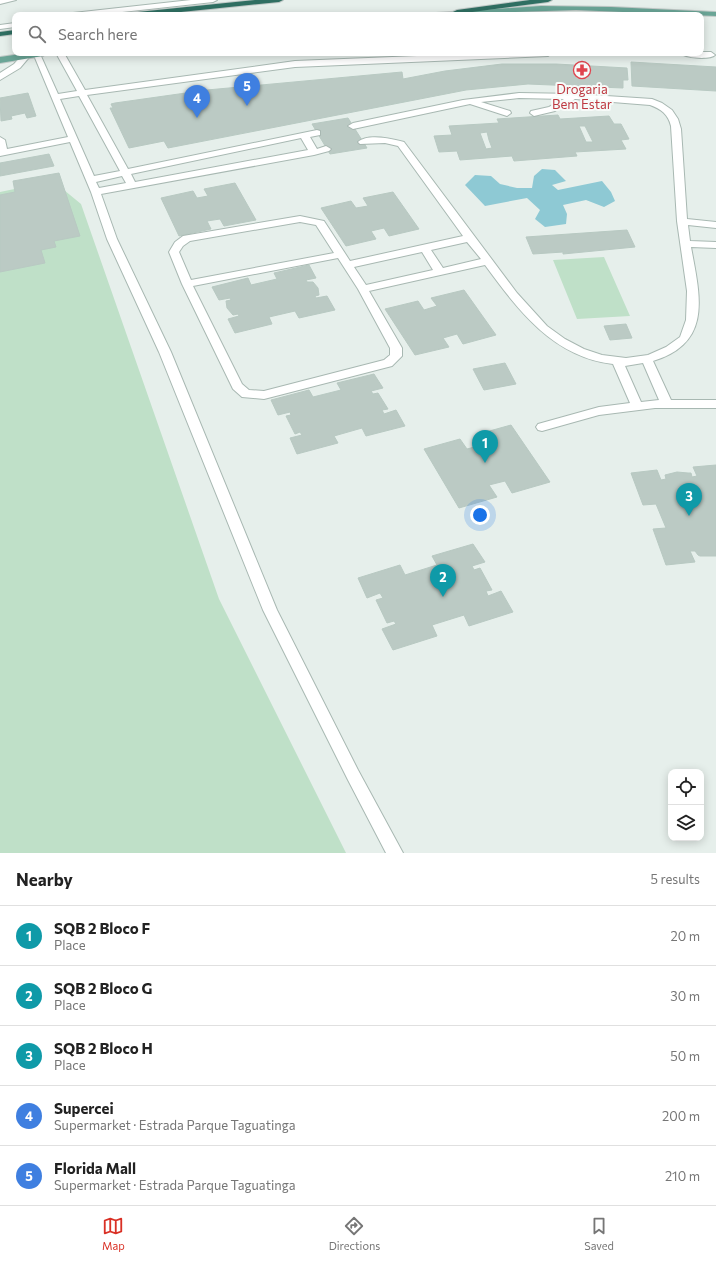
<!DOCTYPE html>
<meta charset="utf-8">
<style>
body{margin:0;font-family:Commissioner,sans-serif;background:#f2f2f2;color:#222}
.controls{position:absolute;right:12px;bottom:12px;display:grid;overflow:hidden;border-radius:8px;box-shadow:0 2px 10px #0003}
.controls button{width:36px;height:36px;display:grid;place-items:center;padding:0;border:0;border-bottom:1px solid #e0e0e0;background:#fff;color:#222;font:20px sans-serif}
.you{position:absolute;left:480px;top:515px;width:14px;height:14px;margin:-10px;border:3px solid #fff;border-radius:50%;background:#1a73e8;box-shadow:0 0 0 6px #1a73e833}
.badge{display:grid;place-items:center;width:26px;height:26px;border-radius:50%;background:#d93025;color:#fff;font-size:13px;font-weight:700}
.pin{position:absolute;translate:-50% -33px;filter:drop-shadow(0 1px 2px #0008)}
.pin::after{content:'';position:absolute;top:21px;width:14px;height:12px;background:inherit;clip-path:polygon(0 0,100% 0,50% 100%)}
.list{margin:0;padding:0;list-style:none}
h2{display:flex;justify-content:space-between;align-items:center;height:52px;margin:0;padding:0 16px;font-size:17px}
h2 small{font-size:13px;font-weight:400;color:#767676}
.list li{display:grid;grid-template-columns:26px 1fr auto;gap:12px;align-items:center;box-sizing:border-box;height:60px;padding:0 16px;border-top:1px solid #e0e0e0}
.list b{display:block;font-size:15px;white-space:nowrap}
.list p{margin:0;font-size:13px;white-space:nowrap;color:#767676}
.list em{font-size:13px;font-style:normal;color:#767676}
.icon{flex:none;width:22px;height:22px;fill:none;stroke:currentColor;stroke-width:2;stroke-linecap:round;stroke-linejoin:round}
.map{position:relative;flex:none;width:716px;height:853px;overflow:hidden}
.search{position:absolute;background:#fff;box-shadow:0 2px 10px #0003;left:12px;right:12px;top:12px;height:44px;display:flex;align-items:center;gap:10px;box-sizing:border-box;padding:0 14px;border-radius:8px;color:#767676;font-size:15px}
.sheet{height:352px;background:#fff}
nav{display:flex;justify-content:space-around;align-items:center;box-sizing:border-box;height:56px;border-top:1px solid #e0e0e0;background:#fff;font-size:11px;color:#767676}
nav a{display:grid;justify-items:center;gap:2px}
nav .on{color:#d93025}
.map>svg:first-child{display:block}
.green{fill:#bfe0c8}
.water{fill:#8ec9d4}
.building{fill:#bbcac4;stroke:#b8c9c2;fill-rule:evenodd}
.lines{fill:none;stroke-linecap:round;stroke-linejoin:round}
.lane-casing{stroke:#a8b8b2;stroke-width:2}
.primary-casing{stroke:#c2cac8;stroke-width:2}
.highway-casing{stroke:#c2cac8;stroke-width:2}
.lane{fill:#fff;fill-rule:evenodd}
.primary{fill:#6aa596;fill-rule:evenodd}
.highway{fill:#2f6f62;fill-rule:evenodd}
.labels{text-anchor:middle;stroke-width:4;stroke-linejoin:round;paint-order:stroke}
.far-health-label{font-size:13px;fill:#be3a42;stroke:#f7fbf9}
</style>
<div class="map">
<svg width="716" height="853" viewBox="0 0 716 853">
<rect width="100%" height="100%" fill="#e6efeb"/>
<!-- green -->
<path class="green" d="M 53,181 L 81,204 L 219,599 L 346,853 L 0,853 L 0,192 Z
M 604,257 L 630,316 L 577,319 L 553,260 Z"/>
<!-- water -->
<path class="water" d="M 542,169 L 555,170 L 566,181 L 552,185 L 558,190 L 602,181 L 611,192 L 615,201 L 604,207 L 586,200 L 563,205 L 567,214 L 566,224 L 545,227 L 535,219 L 540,210 L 527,198 L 485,206 L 465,185 L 475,175 L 491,176 L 500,184 L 517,188 L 532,188 L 534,176 Z"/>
<!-- building -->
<path class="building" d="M 631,62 L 716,67 L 716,91 L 632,86 Z
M 502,64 L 556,64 L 627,68 L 628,80 L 623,80 L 623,88 L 528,84 L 466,90 L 168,148 L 164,141 L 129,148 L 110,108 L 113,108 L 111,104 L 115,103 L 207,90 L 402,72 L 403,79 L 445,71 Z
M 28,93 L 36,116 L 27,118 L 25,113 L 11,116 L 12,119 L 1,121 L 0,98 Z
M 558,115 L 560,119 L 609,116 L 614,124 L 621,124 L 629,139 L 621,140 L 626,149 L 575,152 L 577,156 L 514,161 L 512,156 L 460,160 L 457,151 L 439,152 L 434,136 L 452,135 L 449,126 L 499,123 L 497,119 ZM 579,126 L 585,126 L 593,142 L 586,142 ZM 487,132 L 489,140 L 492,148 L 486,149 L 480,133 Z
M 348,118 L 367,148 L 330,154 L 312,124 Z
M 49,154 L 54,166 L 0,176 L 0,163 Z
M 59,173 L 80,236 L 54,241 L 56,247 L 41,250 L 45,263 L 0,272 L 0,195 L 15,192 L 13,181 Z
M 235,183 L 256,220 L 224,226 L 220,219 L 207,221 L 211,229 L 179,236 L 161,198 L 193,191 L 197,198 L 208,196 L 204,189 Z
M 393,192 L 419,229 L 389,236 L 384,228 L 371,231 L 376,239 L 346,246 L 321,208 L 351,201 L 356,208 L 368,206 L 363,198 Z
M 627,230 L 635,247 L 563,254 L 563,252 L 533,254 L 526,237 Z
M 309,265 L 316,278 L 306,280 L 307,282 L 313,282 L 318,288 L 319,295 L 315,296 L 316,298 L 327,296 L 335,310 L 299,318 L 295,311 L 269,317 L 272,324 L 235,333 L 228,319 L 239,316 L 238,314 L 233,315 L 227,308 L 226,301 L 231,300 L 230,298 L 219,300 L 212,287 L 248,278 L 251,285 L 277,279 L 274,273 Z
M 464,290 L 496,335 L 463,344 L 457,334 L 443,338 L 449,347 L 415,355 L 385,309 L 418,301 L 424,310 L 437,306 L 431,298 Z
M 626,324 L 632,338 L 610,340 L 604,326 Z
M 505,363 L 516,384 L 484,390 L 473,369 Z
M 374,374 L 383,388 L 371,391 L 373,394 L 378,393 L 388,409 L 382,410 L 384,414 L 396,410 L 405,426 L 366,436 L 362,428 L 334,436 L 338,443 L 297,454 L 290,438 L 302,435 L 300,432 L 295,434 L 286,416 L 291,415 L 290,412 L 278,415 L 271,400 L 309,390 L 313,397 L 341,390 L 337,383 Z
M 511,425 L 550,482 L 512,493 L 505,481 L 489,485 L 497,497 L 459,508 L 424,449 L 460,439 L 467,449 L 482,445 L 475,435 Z
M 716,465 L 716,556 L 700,556 L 698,555 L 695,551 L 690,551 L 695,562 L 666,565 L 653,529 L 666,528 L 656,504 L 643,505 L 631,473 L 657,470 L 661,480 L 666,479 L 665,475 L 677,472 L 688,473 L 691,473 L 692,477 L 697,476 L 693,467 Z
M 473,544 L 485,562 L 472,566 L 474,570 L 480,568 L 492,590 L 486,591 L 488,596 L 501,591 L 513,612 L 469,626 L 464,615 L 432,625 L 437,636 L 393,650 L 382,629 L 396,624 L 394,621 L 387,623 L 376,600 L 383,598 L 380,593 L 367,598 L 358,578 L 400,565 L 405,575 L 437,565 L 432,556 Z"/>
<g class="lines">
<!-- lane casing -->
<g class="lane-casing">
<path id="lane" d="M 0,0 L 16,0 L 0,4 Z
M 191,0 L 217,0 L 213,2 L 95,15 L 69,15 L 73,13 Z
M 15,23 L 15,27 L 0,29 L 0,25 Z
M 701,52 L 711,52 L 715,55 C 710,60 685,58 680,53 Z
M 24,53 L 29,53 L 31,55 L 20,68 L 0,80 L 0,73 L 14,64 Z
M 33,53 L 40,54 L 58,94 L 77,91 L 56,53 L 64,53 L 85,90 L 295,61 L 490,53 L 552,53 L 548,56 L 295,67 L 87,95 L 128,169 L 317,130 L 320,131 L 320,135 L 310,137 L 317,149 L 326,146 L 331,149 L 329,151 L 314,155 L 101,194 L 117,239 L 171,352 L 277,610 L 358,770 L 403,853 L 386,853 L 348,780 L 263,610 L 159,352 L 107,239 L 91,192 L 70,142 L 0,156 L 0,137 L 5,140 L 7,149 L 68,137 ZM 79,96 L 120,171 L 94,176 L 60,99 ZM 301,138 L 308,150 L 135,182 L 131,174 ZM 122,176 L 126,183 L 99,188 L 96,182 Z
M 519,93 L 576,94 L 652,99 L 662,103 L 672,110 L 678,119 L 681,129 L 687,219 L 716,222 L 716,228 L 688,225 L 690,241 L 716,242 L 716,248 L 691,247 C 700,296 713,343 653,361 L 671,400 L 716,400 L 716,408 L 655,408 L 599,415 L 542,431 L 538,430 L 536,427 L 538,424 L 599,407 L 630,403 L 613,364 C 553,357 518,310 485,265 L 369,291 L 402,348 L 402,356 L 392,366 L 264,399 L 242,397 L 233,389 L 182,284 L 169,252 L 175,242 L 183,236 L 300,216 L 324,221 L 350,261 L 463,236 L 398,146 L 385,143 L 360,144 L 358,142 C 368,133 393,139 404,142 L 517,293 L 547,326 L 565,339 L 584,349 L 602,355 L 626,358 L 648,355 L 666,347 L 680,337 L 686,320 L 687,291 L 677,221 L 671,126 C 668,114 661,109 650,105 L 575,99 L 555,111 L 534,116 L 530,113 L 531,111 L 549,107 L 564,99 L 519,98 L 481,102 L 510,111 L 511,113 L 507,116 L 470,104 L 353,129 L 348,126 L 353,123 L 463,100 ZM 300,222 L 316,225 L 334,253 L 191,280 L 179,252 L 183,246 L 190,241 ZM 467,242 L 481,259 L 443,268 L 431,250 ZM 422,252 L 433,270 L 366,285 L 354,267 ZM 338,258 L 358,289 L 390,348 L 390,355 L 384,360 L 264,391 L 249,390 L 242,384 L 193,286 ZM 643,363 L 659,400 L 641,402 L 625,366 Z"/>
</g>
<!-- primary casing -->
<g class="primary-casing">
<path id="primary" d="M 541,6 L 611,7 L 716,12 L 716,16 L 576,10 L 432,15 L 436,13 Z
M 28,53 L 47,53 L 43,56 L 0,63 L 0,57 Z"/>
</g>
<!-- highway casing -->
<g class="highway-casing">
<path id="highway" d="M 255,0 L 283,0 L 279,2 L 152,15 L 124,15 L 128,13 Z
M 530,0 L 552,0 L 548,2 L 457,14 L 453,12 L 457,10 Z
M 15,30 L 15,34 L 0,36 L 0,32 Z"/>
</g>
<!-- lane -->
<use href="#lane" class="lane"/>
<!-- primary -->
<use href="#primary" class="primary"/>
<!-- highway -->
<use href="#highway" class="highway"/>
</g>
<!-- icons -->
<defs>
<g id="pharmacy-ring" transform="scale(0.9)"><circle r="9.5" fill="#f7fbf9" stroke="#e0444e" stroke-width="1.5"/><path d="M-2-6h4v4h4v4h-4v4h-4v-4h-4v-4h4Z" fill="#e0444e"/></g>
</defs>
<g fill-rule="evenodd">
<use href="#pharmacy-ring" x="582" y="70"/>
</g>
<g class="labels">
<!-- far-health labels -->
<g class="far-health-label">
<text x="582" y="94">Drogaria<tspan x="582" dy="15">Bem Estar</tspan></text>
</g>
</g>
</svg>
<div class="controls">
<button><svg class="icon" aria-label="locate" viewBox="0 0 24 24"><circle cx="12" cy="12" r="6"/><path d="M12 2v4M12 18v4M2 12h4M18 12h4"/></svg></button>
<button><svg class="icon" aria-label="layers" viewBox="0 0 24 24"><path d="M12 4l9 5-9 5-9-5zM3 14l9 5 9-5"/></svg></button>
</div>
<div class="you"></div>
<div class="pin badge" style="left:485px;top:463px;background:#0f9aa8">1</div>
<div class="pin badge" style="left:443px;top:597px;background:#0f9aa8">2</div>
<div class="pin badge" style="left:689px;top:516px;background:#0f9aa8">3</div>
<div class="pin badge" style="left:197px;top:118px;background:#3f7fe0">4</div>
<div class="pin badge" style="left:247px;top:106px;background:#3f7fe0">5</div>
<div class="search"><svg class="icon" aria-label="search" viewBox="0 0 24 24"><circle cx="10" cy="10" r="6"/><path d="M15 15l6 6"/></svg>Search here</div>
</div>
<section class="sheet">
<h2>Nearby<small>5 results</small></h2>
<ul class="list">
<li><span class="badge" style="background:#0f9aa8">1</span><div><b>SQB 2 Bloco F</b><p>Place</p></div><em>20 m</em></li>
<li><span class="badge" style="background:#0f9aa8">2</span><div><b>SQB 2 Bloco G</b><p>Place</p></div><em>30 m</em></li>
<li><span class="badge" style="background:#0f9aa8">3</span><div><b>SQB 2 Bloco H</b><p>Place</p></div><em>50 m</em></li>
<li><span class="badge" style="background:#3f7fe0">4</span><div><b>Supercei</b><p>Supermarket · Estrada Parque Taguatinga</p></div><em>200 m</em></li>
<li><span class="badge" style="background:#3f7fe0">5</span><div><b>Florida Mall</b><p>Supermarket · Estrada Parque Taguatinga</p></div><em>210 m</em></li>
</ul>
</section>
<nav>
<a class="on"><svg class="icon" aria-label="map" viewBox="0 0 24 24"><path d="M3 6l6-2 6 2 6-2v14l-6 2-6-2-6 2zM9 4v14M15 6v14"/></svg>Map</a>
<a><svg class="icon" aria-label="directions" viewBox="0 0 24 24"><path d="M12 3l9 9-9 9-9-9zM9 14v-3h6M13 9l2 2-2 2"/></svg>Directions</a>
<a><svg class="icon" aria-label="saved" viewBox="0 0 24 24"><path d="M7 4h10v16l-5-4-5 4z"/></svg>Saved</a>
</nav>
